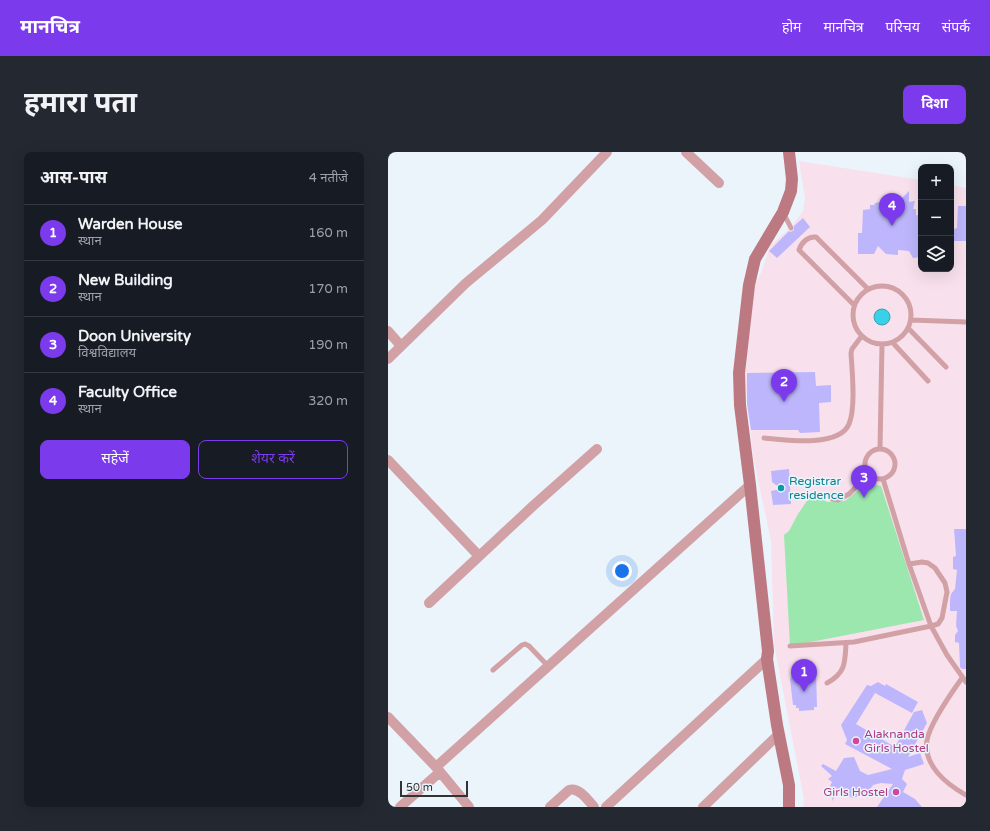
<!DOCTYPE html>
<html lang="hi">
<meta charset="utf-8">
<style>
body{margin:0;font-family:"Varela Round","Noto Sans Devanagari",sans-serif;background:#242831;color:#f1f3f6}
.controls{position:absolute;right:12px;top:12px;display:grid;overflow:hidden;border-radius:8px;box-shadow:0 4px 16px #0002}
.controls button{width:36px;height:36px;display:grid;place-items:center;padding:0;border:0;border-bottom:1px solid #363941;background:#171b24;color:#f1f3f6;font:20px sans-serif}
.scale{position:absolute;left:12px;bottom:10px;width:68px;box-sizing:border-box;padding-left:4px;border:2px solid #313437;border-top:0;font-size:11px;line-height:14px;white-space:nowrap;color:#313437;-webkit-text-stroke:3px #ebf4fb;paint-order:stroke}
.you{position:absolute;left:234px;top:419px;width:14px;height:14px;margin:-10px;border:3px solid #fff;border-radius:50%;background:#1a73e8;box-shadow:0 0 0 6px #1a73e833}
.badge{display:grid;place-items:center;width:26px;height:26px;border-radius:50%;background:#7c3aed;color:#fff;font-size:13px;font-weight:700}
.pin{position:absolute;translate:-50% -33px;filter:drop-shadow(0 1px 2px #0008)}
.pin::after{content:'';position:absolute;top:21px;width:14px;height:12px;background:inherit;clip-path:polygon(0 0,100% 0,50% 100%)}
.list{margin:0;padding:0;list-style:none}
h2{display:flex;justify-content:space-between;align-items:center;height:52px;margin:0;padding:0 16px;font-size:17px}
h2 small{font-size:13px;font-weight:400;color:#9ea1a6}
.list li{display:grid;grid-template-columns:26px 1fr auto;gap:12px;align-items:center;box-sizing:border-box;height:56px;padding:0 16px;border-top:1px solid #363941}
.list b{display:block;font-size:15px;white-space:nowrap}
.list p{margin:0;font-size:13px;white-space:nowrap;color:#9ea1a6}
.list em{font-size:13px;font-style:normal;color:#9ea1a6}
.actions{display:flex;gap:8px;padding:12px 16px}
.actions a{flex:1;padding:9px 0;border:1px solid #7c3aed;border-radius:8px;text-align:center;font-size:14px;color:#7c3aed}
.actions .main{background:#7c3aed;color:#fff}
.icon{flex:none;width:22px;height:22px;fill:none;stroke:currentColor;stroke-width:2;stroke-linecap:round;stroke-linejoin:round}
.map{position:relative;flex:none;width:578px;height:655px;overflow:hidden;border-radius:8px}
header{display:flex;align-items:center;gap:24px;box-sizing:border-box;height:56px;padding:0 20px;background:#7c3aed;color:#fff}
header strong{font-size:19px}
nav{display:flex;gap:22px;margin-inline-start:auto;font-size:14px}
.intro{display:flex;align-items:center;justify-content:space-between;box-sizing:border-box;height:96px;padding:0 24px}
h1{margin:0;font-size:28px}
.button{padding:10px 18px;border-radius:8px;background:#7c3aed;color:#fff;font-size:14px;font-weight:700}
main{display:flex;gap:24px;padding:0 24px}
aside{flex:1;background:#171b24;border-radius:8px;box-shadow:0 4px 16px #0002}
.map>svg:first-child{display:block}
.education{fill:#f8e1ed}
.green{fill:#9be7ad}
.water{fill:#39d1e7;stroke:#37a2b2}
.building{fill:#beb6fd}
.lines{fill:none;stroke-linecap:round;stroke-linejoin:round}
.lane{stroke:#d1a1a6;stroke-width:5}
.street{stroke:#d1a1a6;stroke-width:10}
.secondary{stroke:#bd7981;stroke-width:12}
.culture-dot{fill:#0f9aa8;stroke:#ebf4fb;stroke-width:1.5}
.hotel-dot{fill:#d1479c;stroke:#ebf4fb;stroke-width:1.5}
.labels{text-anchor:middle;stroke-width:3;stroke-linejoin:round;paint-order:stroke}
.culture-label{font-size:12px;fill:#0d838f;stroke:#ebf4fb;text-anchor:start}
.hotel-label{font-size:12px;fill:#b23c85;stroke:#ebf4fb;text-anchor:start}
</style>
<header>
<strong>मानचित्र</strong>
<nav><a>होम</a><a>मानचित्र</a><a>परिचय</a><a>संपर्क</a></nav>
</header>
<div class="intro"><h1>हमारा पता</h1><a class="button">दिशा</a></div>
<main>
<aside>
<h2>आस-पास<small>4 नतीजे</small></h2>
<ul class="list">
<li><span class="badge">1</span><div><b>Warden House</b><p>स्थान</p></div><em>160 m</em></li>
<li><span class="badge">2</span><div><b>New Building</b><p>स्थान</p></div><em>170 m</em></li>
<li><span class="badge">3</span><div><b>Doon University</b><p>विश्वविद्यालय</p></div><em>190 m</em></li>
<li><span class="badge">4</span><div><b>Faculty Office</b><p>स्थान</p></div><em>320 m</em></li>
</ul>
<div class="actions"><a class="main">सहेजें</a><a>शेयर करें</a></div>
</aside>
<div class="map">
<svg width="578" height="655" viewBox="0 0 578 655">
<rect width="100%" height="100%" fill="#ebf4fb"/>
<!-- education -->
<path class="education" d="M 411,9 L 533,28 L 533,117 L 563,117 L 563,33 L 578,36 L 578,655 L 415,655 L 416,647 L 386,492 L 383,389 L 365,304 L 357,227 L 366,133 L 373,121 L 382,94 L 404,74 L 415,59 L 417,46 Z"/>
<!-- green -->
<path class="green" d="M 479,331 L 493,334 L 536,468 L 402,494 L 396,383 L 401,379 L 410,362 L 425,340 L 439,350 L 457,349 Z"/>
<!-- water -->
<path class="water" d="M486 165a8 8 0 1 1 16 0a8 8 0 1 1-16 0Z"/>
<!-- building -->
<path class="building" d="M 521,39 L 521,50 L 527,49 L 525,57 L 528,57 L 528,63 L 533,64 L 531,85 L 533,85 L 533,105 L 525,106 L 521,99 L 510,98 L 510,103 L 498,102 L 490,94 L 486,102 L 470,102 L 470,81 L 474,81 L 475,58 L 482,57 L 482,53 L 486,53 L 487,51 L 500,49 L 512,50 L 512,48 Z
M 570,54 L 578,54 L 578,89 L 566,89 L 566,77 L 569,76 Z
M 415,66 L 422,75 L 389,106 L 381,99 L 401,79 L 403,80 L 406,78 L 406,74 Z
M 427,220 L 428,234 L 443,233 L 443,250 L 431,251 L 432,280 L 412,281 L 410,278 L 363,278 L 359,252 L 359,221 Z
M 401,317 L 403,352 L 385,353 L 383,339 L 393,337 L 384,330 L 383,319 Z
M 566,377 L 578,377 L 578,517 L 574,517 L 572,515 L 571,491 L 567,490 L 567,483 L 570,479 L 568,474 L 569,459 L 562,459 L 562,448 L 563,442 L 567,437 L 569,418 L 565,417 L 565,405 L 568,404 Z
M 425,516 L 425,518 L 428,518 L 429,555 L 426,555 L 426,558 L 411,559 L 411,556 L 408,556 L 408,553 L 405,553 L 402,527 L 406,518 L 414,518 L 414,519 Z
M 490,530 L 497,534 L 498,532 L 530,550 L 524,561 L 487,541 L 468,572 L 507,595 L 526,560 L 534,558 L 539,571 L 520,605 L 532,601 L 536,612 L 517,618 L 514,627 L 519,632 L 515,640 L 527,647 L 534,655 L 489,655 L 505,632 L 493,631 L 485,633 L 479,642 L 464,646 L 452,638 L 444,649 L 446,636 L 442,634 L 444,630 L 440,627 L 444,624 L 433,614 L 435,612 L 448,619 L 456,606 L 466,605 L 472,619 L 480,623 L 504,617 L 457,592 L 459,588 L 453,573 L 479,533 L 483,534 Z"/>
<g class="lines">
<!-- lane -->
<path class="lane" d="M 395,60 L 403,76
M465 163a29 29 0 1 1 58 0a29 29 0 1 1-58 0Z
M 466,153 L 411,98 C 413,91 420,84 428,85 L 480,137
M 523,168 L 578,170
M 520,176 L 558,215
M 505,191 L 540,229
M 376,286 C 396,288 451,296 461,272 C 468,255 464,219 463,201 L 464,197 L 473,185
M 492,297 L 494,193
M477 312a15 15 0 1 1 30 0a15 15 0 1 1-30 0Z
M 495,327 L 521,412 L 543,474 L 559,503 L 578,530
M 444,347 L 450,348 L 461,342 L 481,322
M 402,494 L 466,490 L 543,474 L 550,472 L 554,466 L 559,440 L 557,431 L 547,416 L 540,411 L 534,410 L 521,412
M 105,518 L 134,493 L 137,492 L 141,494 L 160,514
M 574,526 C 564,540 542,572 539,588 C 535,613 558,632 578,643
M 439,531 C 458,521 457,510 458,491"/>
<!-- street -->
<path class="street" d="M 298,0 L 331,31
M 0,179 L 13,194
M 0,207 L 78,131 L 154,68 L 219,0
M 0,308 L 91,404
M 41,451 L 146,353 L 209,297
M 0,565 L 48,615 L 81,655
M 48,615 L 362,333
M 12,655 L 52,620
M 162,655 L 181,638 C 191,635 200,648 206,655
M 218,655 L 379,507
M 315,655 L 391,582"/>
<!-- secondary -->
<path class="secondary" d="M 401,655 L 401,633 L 389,573 L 379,507 L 380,499 L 362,333 L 352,253 L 351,221 L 361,133 L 367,107 L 395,60 L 403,39 L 404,27 L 401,0"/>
</g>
<!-- markers -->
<circle class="culture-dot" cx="393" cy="336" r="4"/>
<g class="hotel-dot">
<circle cx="468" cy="589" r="4"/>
<circle cx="508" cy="640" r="4"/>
</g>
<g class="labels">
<!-- culture labels -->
<g class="culture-label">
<text x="401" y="333">Registrar<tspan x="401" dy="14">residence</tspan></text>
</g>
<!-- hotel labels -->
<g class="hotel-label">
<text x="476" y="586">Alaknanda<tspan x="476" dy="14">Girls Hostel</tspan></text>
<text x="500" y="644" text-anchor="end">Girls Hostel</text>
</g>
</g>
</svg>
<div class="controls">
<button>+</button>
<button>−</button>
<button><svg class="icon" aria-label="layers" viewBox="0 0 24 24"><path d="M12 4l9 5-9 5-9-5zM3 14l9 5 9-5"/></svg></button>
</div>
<div class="scale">50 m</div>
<div class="you"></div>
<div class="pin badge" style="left:416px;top:540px">1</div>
<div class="pin badge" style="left:396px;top:250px">2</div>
<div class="pin badge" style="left:476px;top:346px">3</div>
<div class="pin badge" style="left:504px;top:74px">4</div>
</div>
</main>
